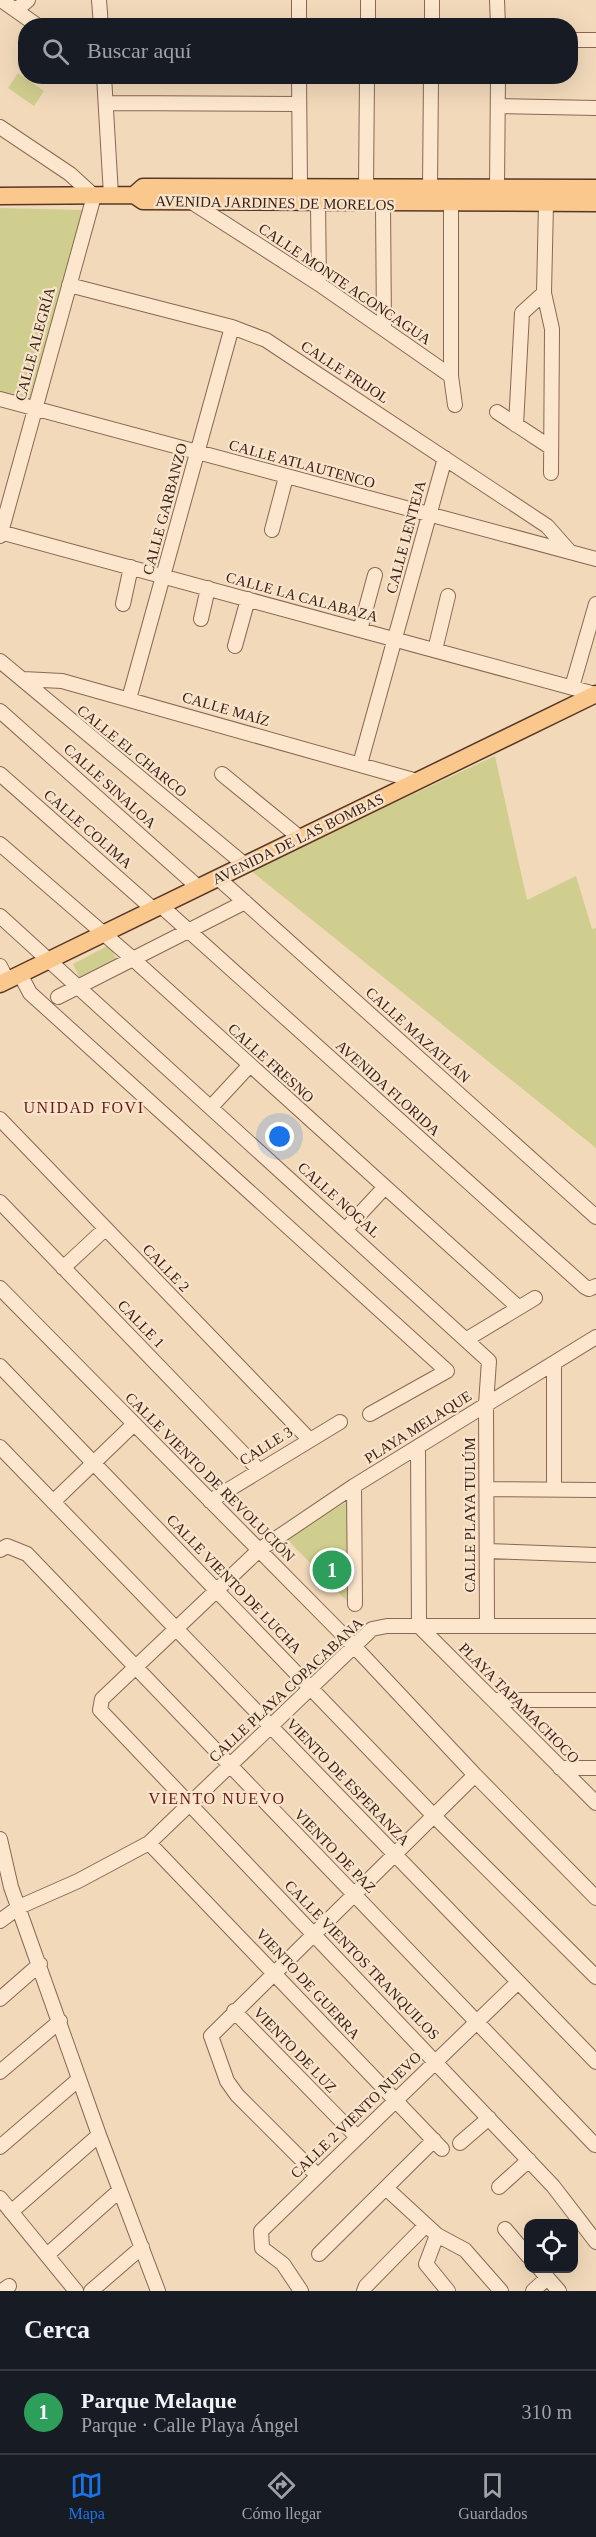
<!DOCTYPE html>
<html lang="es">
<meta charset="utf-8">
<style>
body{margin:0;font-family:Georgia,serif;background:#20242c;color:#f1f3f6}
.controls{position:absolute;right:18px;bottom:18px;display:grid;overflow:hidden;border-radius:12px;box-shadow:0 6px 24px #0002}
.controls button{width:54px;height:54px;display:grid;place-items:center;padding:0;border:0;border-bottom:2px solid #363941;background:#171b24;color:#f1f3f6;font:30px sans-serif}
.you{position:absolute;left:280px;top:1137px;width:21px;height:21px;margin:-15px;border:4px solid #fff;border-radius:50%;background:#1a73e8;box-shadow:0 0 0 9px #1a73e833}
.badge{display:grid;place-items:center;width:39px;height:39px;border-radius:50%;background:#1a73e8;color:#fff;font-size:20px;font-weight:700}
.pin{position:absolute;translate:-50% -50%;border:3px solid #fff;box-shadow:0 2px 6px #0006}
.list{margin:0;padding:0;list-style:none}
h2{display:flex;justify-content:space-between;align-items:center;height:78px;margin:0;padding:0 24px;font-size:26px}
h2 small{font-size:20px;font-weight:400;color:#9ea1a6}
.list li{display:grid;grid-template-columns:39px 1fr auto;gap:18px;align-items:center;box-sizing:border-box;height:84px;padding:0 24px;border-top:2px solid #363941}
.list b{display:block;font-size:22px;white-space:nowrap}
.list p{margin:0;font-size:20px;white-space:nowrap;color:#9ea1a6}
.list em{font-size:20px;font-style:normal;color:#9ea1a6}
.icon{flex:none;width:33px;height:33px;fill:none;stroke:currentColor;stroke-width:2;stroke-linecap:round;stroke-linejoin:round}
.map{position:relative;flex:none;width:596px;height:2291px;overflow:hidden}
.search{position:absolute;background:#171b24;box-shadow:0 6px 24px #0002;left:18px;right:18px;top:18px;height:66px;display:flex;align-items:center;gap:15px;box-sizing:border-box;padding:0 21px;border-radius:24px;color:#9ea1a6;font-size:22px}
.sheet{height:162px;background:#171b24}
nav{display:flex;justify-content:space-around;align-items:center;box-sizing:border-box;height:84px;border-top:2px solid #363941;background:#171b24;font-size:16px;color:#9ea1a6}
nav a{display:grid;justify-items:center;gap:3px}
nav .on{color:#1a73e8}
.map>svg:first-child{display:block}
.green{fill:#d0ce8e}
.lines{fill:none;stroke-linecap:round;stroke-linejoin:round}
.minor-casing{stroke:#8a6853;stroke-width:16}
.major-casing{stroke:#573728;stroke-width:19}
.minor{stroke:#fce7ce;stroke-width:14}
.major{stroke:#fac78d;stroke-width:16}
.labels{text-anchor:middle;stroke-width:4.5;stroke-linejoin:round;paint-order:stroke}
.street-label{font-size:15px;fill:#38231a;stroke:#f9e4cb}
.neighbourhood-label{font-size:16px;letter-spacing:1.5px;fill:#681915;stroke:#f9e4cb}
</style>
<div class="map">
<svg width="596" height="2291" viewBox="0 0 596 2291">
<rect width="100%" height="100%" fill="#f2d9ba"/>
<!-- green -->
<path class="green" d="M 18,73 L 44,91 L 34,106 L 8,88 Z
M 0,208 L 85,210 L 31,401 L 0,393 Z
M 495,756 L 527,900 L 576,876 L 592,929 L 596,928 L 596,1148 L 250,870 Z
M 109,945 L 117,960 L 80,978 L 73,964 Z
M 348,1501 L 348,1602 L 286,1538 Z"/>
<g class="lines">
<!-- minor casing -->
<g class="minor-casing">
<path id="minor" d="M 1,0 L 38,26
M 99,0 L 101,26
M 497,0 L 498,26
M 16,10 L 28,0
M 299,26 L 299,0
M 368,26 L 368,0
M 432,26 L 432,0
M 570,40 L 596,40
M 104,76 L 111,195
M 299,76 L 300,186
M 107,103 L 298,104
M 498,106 L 596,108
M 0,127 L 70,174 L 94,196 L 0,536
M 366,187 L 367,76
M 497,187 L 498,76
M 430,188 L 431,76
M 190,201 L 319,284 L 451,376
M 318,203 L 319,284
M 383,204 L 384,328
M 451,204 L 451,376 L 455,405
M 546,204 L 544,293 L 552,329 L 551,473
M 69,285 L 232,327 L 266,340 L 547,526 L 570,552
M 0,399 L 596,559
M 497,412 L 550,447
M 516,425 L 522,313 L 544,293
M 272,530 L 286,477
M 0,532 L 595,694
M 123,604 L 131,567
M 201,619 L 208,588
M 360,630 L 375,575
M 235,646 L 248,599
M 435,650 L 448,596
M 0,661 L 245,865
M 23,679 L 62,681 L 417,781
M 572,687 L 596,604
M 129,699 L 232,327
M 0,711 L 198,887
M 360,764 L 445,458
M 0,774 L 153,909
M 222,774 L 299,837
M 0,844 L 133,959 L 518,1307
M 218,878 L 596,1217
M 160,905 L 585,1287 L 589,1289 L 596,1286
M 0,916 L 489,1361 L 486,1404 L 487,1626
M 0,966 L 7,980
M 20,974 L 30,993 L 447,1371 L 370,1414
M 58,997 L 245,902
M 212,1106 L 249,1066
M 0,1119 L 309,1439
M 0,1202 L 259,1470
M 346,1229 L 384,1188
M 63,1268 L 105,1229
M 0,1288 L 353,1645 L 475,1775 L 596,1898
M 596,1337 L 354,1486 L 259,1550 L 102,1699 L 100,1710 L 553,2186 L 596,2242
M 467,1339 L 535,1298
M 554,1363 L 554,1490
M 0,1366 L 434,1816 L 596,1977
M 0,1447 L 596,2062
M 418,1447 L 419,1626 L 596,1803
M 354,1486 L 355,1604
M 487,1489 L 596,1490
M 210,1501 L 340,1422
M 53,1502 L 134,1424
M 0,1550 L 7,1546 L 27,1554 L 595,2145
M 487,1551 L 596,1555
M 493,1700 L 596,1700
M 560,1768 L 596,1768
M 0,1839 L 11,1887 L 99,2135 L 158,2291
M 149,1843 L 442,2149
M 0,1921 L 19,1907 L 78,1881 L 149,1843 L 372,1629 L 387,1626 L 596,1626
M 0,1999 L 40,1964
M 234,2011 L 357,2137
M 0,2072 L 60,2021
M 460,2143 L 489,2118
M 0,2147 L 79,2079
M 317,2175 L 237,2095 L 227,2081 L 211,2036 L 475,1775
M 499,2187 L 529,2160
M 386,2188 L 437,2235 L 465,2250 L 501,2291
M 0,2198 L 76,2291
M 11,2212 L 99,2135
M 505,2229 L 528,2256
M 437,2235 L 426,2264 L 448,2291
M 319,2254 L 434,2140
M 47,2255 L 120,2190
M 539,2268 L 559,2291
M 2,2291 L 9,2286
M 91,2291 L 142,2247
M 301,2291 L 283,2264 L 262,2248 L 261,2231 L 517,1983
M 364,2291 L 366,2286 L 426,2225
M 533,2291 L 547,2278"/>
</g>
<!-- major casing -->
<g class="major-casing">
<path id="major" d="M 134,195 L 143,187 L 596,188
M 134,195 L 143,201 L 596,203
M 0,196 L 134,195
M 0,984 L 596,694"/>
</g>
<!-- minor -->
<use href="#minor" class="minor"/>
<!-- major -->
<use href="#major" class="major"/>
</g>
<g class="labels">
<!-- street labels -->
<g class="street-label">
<text transform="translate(275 203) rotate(1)" y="5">AVENIDA JARDINES DE MORELOS</text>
<text transform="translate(345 284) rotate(34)" y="5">CALLE MONTE ACONCAGUA</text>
<text transform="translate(35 344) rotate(-75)" y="5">CALLE ALEGRÍA</text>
<text transform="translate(345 372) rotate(33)" y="5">CALLE FRIJOL</text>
<text transform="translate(302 464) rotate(15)" y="5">CALLE ATLAUTENCO</text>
<text transform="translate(165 509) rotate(-75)" y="5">CALLE GARBANZO</text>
<text transform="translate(406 537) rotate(-75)" y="5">CALLE LENTEJA</text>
<text transform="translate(302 597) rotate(15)" y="5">CALLE LA CALABAZA</text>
<text transform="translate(226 709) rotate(16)" y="5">CALLE MAÍZ</text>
<text transform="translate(132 751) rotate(39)" y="5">CALLE EL CHARCO</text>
<text transform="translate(110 786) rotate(42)" y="5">CALLE SINALOA</text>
<text transform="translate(88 829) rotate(41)" y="5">CALLE COLIMA</text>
<text transform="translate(298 839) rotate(-26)" y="5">AVENIDA DE LAS BOMBAS</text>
<text transform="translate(418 1035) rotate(42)" y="5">CALLE MAZATLÁN</text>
<text transform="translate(271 1063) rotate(42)" y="5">CALLE FRESNO</text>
<text transform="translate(388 1088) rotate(42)" y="5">AVENIDA FLORIDA</text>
<text transform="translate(339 1200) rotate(42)" y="5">CALLE NOGAL</text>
<text transform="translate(166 1268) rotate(46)" y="5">CALLE 2</text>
<text transform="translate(141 1324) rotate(46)" y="5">CALLE 1</text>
<text transform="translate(418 1427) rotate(-32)" y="5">PLAYA MELAQUE</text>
<text transform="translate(266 1446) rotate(-32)" y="5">CALLE 3</text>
<text transform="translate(210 1477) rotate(45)" y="5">CALLE VIENTO DE REVOLUCIÓN</text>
<text transform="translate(470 1515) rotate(-90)" y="5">CALLE PLAYA TULÚM</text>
<text transform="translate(234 1584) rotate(46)" y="5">CALLE VIENTO DE LUCHA</text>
<text transform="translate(286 1690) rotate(-43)" y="5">CALLE PLAYA COPACABANA</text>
<text transform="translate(519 1703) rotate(45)" y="5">PLAYA TAPAMACHOCO</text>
<text transform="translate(348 1782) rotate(46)" y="5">VIENTO DE ESPERANZA</text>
<text transform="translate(335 1851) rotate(46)" y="5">VIENTO DE PAZ</text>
<text transform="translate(362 1960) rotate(46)" y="5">CALLE VIENTOS TRANQUILOS</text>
<text transform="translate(308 1984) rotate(47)" y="5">VIENTO DE GUERRA</text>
<text transform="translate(295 2050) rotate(46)" y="5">VIENTO DE LUZ</text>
<text transform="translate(356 2115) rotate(-44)" y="5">CALLE 2 VIENTO NUEVO</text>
</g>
<!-- neighbourhood labels -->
<g class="neighbourhood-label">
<text x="84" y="1113">UNIDAD FOVI</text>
<text x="217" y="1804">VIENTO NUEVO</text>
</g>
</g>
</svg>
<div class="controls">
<button><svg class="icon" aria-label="locate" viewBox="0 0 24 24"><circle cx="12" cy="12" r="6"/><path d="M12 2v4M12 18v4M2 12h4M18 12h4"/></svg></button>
</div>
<div class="you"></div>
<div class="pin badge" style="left:332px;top:1570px;background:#2e9e5b">1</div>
<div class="search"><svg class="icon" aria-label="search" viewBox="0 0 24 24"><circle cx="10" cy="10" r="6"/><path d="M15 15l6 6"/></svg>Buscar aquí</div>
</div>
<section class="sheet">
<h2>Cerca<small></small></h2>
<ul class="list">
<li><span class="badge" style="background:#2e9e5b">1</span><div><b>Parque Melaque</b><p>Parque · Calle Playa Ángel</p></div><em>310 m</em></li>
</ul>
</section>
<nav>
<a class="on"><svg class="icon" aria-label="map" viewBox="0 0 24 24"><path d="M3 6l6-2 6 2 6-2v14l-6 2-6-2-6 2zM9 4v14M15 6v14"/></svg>Mapa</a>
<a><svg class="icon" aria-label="directions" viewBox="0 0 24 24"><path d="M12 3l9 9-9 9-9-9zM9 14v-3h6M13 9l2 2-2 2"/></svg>Cómo llegar</a>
<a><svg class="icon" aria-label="saved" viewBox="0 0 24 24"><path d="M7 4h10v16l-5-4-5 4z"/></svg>Guardados</a>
</nav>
